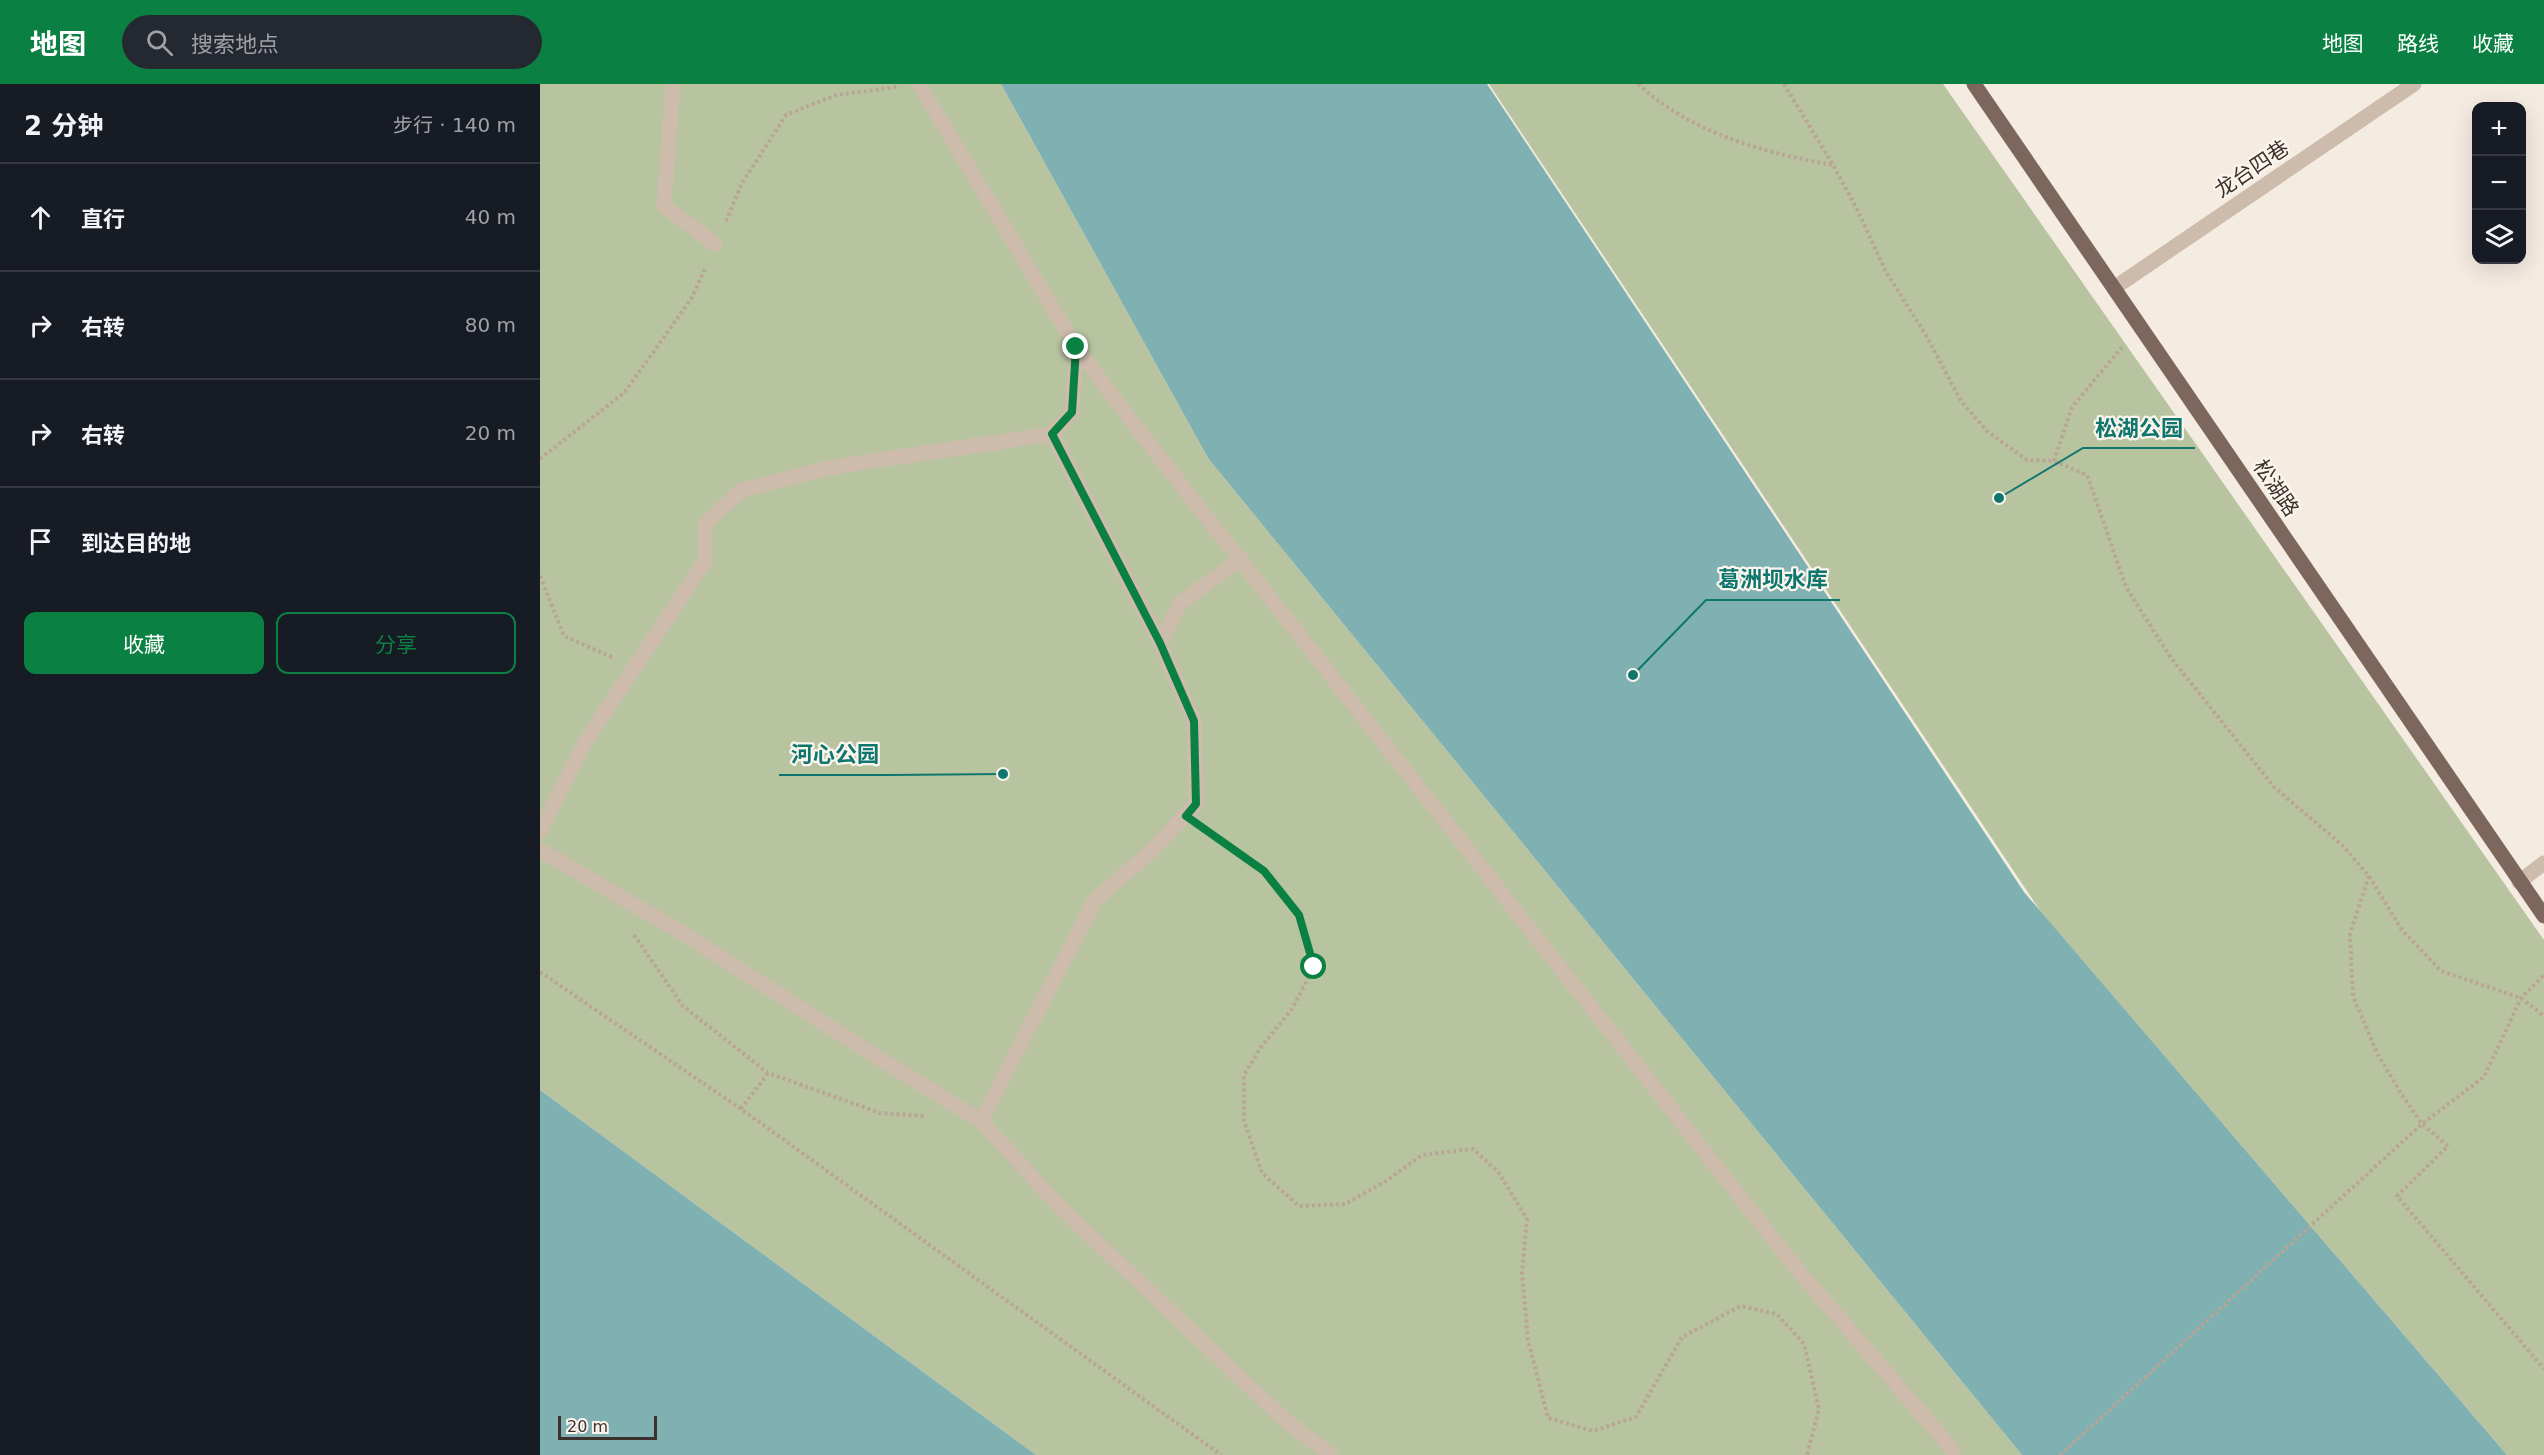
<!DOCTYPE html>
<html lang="zh">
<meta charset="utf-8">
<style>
body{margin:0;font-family:"DejaVu Sans","Noto Sans SC",sans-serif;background:#242831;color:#f1f3f6}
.controls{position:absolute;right:18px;top:18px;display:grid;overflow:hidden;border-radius:12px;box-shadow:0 6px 24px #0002}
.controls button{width:54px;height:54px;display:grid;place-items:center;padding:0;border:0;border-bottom:2px solid #363941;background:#171b24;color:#f1f3f6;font:30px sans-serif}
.scale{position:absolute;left:18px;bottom:15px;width:99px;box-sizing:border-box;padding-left:6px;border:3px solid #3b302b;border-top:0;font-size:16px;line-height:21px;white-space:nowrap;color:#3b302b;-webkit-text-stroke:4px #fbf5ee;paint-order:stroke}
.stop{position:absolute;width:18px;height:18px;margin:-14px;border:4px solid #0b8043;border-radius:50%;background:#fff}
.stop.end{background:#0b8043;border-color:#fff;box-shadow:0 2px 6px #0008}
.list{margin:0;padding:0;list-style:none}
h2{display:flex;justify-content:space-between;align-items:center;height:78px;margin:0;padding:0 24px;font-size:26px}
h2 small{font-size:20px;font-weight:400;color:#9ea1a6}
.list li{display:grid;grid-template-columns:39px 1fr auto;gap:18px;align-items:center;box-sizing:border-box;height:108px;padding:0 24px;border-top:2px solid #363941}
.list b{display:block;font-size:22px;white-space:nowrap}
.list em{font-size:20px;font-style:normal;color:#9ea1a6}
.actions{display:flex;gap:12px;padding:18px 24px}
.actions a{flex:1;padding:14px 0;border:2px solid #0b8043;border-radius:12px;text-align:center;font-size:21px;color:#0b8043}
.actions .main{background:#0b8043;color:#fff}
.icon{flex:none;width:33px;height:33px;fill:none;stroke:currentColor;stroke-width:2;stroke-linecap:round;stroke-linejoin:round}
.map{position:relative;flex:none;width:2004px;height:1371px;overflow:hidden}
header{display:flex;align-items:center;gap:36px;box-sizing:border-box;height:84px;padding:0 30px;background:#0b8043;color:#fff}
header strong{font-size:28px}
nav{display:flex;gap:33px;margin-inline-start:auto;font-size:21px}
.search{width:420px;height:54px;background:#242831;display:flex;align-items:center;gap:15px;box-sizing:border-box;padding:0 21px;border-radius:33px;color:#9ea1a6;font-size:22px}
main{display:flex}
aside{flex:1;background:#171b24}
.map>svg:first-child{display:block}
.green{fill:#b8c4a0}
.water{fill:#7fb0b2}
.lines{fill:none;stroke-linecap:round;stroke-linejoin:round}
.path{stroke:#b9a596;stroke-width:4;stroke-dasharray:3 3;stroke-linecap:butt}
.minor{stroke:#cdbbac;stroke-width:15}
.major{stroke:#7d675c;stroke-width:15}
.route{stroke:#0b8043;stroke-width:8}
.labels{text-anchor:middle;stroke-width:4.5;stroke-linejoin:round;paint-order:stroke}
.street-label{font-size:21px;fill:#3b302b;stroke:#fbf5ee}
.leader{fill:none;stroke:#0f766e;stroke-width:2}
.callout-dot{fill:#0f766e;stroke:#fbf5ee;stroke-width:2}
.callout-label{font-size:22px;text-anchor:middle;font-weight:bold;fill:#0f766e;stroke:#fbf5ee;stroke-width:4.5;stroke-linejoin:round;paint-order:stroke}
</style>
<header>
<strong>地图</strong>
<div class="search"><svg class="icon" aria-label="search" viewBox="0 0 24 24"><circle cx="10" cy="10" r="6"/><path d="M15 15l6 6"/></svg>搜索地点</div>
<nav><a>地图</a><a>路线</a><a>收藏</a></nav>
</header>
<main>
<aside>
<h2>2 分钟<small>步行 · 140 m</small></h2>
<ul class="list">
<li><svg class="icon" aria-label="ahead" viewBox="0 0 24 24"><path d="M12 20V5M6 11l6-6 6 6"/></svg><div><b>直行</b></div><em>40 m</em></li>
<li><svg class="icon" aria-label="right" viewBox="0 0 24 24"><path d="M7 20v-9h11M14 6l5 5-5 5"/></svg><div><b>右转</b></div><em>80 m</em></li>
<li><svg class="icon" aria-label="right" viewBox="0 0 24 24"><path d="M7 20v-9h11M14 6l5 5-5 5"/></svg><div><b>右转</b></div><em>20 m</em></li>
<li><svg class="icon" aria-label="arrive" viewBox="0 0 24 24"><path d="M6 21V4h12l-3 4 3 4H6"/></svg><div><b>到达目的地</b></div></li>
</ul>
<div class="actions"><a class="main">收藏</a><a>分享</a></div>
</aside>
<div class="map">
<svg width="2004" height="1371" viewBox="0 0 2004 1371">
<rect width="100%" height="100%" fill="#f4ebe1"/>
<!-- green -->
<path class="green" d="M 0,0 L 461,0 L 668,374 L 1482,1371 L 496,1371 L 0,1006 Z
M 949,0 L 1403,0 L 2004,856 L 2004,1371 L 1967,1371 L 1501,828 Z"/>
<!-- water -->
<path class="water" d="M 461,0 L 947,0 L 1484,808 L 1967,1371 L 1482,1371 L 668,374 Z
M 0,1006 L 496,1371 L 0,1371 Z"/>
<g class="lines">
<!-- path -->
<path class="path" d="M 1098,0 C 1151,49 1224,69 1293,81
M 1244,0 L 1293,81 L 1317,125 L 1346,188 L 1387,253 L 1421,317 L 1447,347 L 1487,376 L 1514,377 L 1547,391 L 1586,503 L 1631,574 L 1734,703 L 1802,761 L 1829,792 L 1862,846 L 1901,887 L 1981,914 L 2004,932
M 186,137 L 202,99 L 246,31 L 296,11 L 357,3
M 0,375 L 85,308 L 151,215 L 166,183
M 1514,377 L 1532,323 L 1583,262
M 0,492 L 24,552 L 74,574
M 666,746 L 724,787 L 759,831 L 774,883 L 752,925 L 721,963 L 704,991 L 704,1037 L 722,1089 L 759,1122 L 805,1120 L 846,1097 L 882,1071 L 933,1065 L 959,1089 L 987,1135 L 982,1189 L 988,1256 L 1008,1334 L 1053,1347 L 1096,1333 L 1142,1253 L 1201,1222 L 1237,1230 L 1264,1260 L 1279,1325 L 1267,1371
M 1829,792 L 1810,850 L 1813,912 L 1837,969 L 1862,1011 L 1882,1040 L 1908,1062 L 1857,1112 L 2004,1285
M 94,851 L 143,922 L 228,989 L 340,1029 L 385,1032
M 0,888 L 201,1025 L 681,1371
M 201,1025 L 228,989
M 1520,1371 L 1882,1040 L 1944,993 L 1981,914 L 2004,891"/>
<!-- minor -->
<path class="minor" d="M 133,0 L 124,122 L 175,160
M 379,0 L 536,263 L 599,347 L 1252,1179 L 1411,1364 L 1414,1371
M 1574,204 L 1874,0
M 512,350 L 620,559
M 0,747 L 45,658 L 165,477 L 165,440 L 202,406 L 292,383 L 512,350 L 532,329 L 536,263
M 0,766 L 144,850 L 337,973 L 441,1037 L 523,1126 L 746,1337 L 791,1371
M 1979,798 L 2004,779
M 441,1037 L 555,816 L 609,769 L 656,720 L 654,637 L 620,559 L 640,519 L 701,475"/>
<!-- major -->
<path class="major" d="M 1434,0 L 2004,832"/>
</g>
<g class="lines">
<!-- route -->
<path class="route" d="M 536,263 L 532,328 L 512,350 L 620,559 L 654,637 L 656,720 L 646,732 L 724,787 L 759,831 L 774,883"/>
</g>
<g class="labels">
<!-- street labels -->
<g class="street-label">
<text transform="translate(1712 85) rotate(-34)" y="7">龙台四巷</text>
<text transform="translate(1736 404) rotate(56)" y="7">松湖路</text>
</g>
</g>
<!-- callouts -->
<path class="leader" d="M1459 414L1543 364H1655M1093 591L1166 516H1300M463 690L351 691H239"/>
<g class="callout-dot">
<circle cx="1459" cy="414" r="6"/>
<circle cx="1093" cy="591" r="6"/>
<circle cx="463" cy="690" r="6"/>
</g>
<g class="callout-label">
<text x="1599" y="352">松湖公园</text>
<text x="1233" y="503">葛洲坝水库</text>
<text x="295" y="678">河心公园</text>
</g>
</svg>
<div class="controls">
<button>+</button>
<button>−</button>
<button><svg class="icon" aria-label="layers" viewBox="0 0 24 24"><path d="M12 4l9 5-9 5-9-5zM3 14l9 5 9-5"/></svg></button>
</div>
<div class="scale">20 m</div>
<div class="stop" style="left:774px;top:883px"></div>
<div class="stop end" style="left:536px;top:263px"></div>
</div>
</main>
